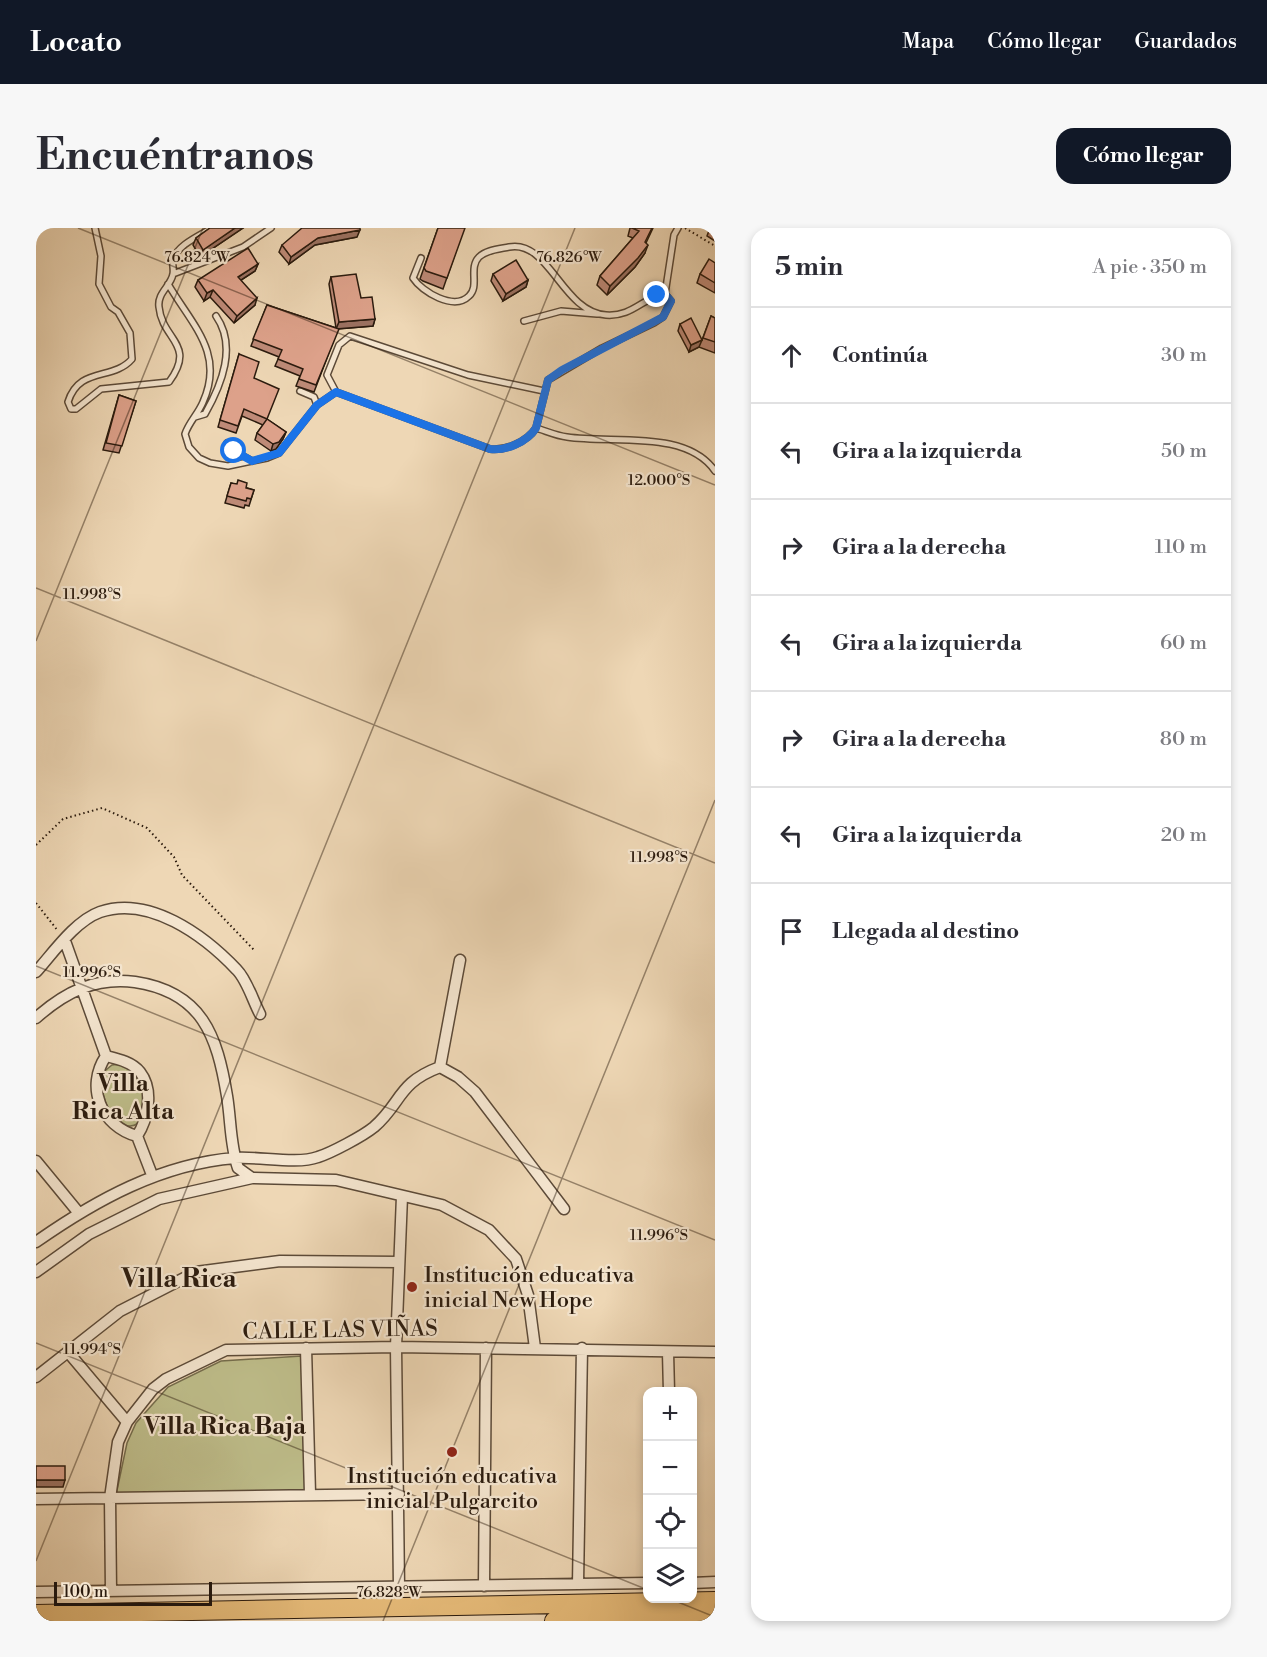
<!DOCTYPE html>
<html lang="es">
<meta charset="utf-8">
<style>
body{margin:0;font-family:"Libre Bodoni",serif;background:#f7f7f7;color:#2b2b33}
.controls{position:absolute;right:18px;bottom:18px;display:grid;overflow:hidden;border-radius:12px;box-shadow:0 3px 9px #0003}
.controls button{width:54px;height:54px;display:grid;place-items:center;padding:0;border:0;border-bottom:2px solid #e1e1e2;background:#fff;color:#2b2b33;font:30px sans-serif}
.scale{position:absolute;left:18px;bottom:15px;width:158px;box-sizing:border-box;padding-left:6px;border:3px solid #2b1b0e;border-top:0;font-size:16px;line-height:21px;white-space:nowrap;color:#2b1b0e;-webkit-text-stroke:4px #f4e5cf;paint-order:stroke}
.stop{position:absolute;width:18px;height:18px;margin:-14px;border:4px solid #1a73e8;border-radius:50%;background:#fff}
.stop.end{background:#1a73e8;border-color:#fff;box-shadow:0 2px 6px #0008}
.list{margin:0;padding:0;list-style:none}
h2{display:flex;justify-content:space-between;align-items:center;height:78px;margin:0;padding:0 24px;font-size:26px}
h2 small{font-size:20px;font-weight:400;color:#7c7c81}
.list li{display:grid;grid-template-columns:39px 1fr auto;gap:18px;align-items:center;box-sizing:border-box;height:96px;padding:0 24px;border-top:2px solid #e1e1e2}
.list b{display:block;font-size:22px;white-space:nowrap}
.list em{font-size:20px;font-style:normal;color:#7c7c81}
.icon{flex:none;width:33px;height:33px;fill:none;stroke:currentColor;stroke-width:2;stroke-linecap:round;stroke-linejoin:round}
.map{position:relative;flex:none;width:679px;height:1393px;overflow:hidden;border-radius:18px}
header{display:flex;align-items:center;gap:36px;box-sizing:border-box;height:84px;padding:0 30px;background:#111827;color:#fff}
header strong{font-size:28px}
nav{display:flex;gap:33px;margin-inline-start:auto;font-size:21px}
.intro{display:flex;align-items:center;justify-content:space-between;box-sizing:border-box;height:144px;padding:0 36px}
h1{margin:0;font-size:42px}
.button{padding:15px 27px;border-radius:18px;background:#111827;color:#fff;font-size:21px;font-weight:700}
main{display:flex;gap:36px;padding:0 36px}
aside{flex:1;background:#fff;border-radius:18px;box-shadow:0 3px 9px #0003}
.map>svg:first-child{display:block}
.green{fill:#bebd8a;stroke:#746c4c;stroke-width:1.5}
.lines{fill:none;stroke-linecap:round;stroke-linejoin:round}
.lane-casing{stroke:#5c4a38;stroke-width:8}
.street-casing{stroke:#5c4a38;stroke-width:13}
.highway-casing{stroke:#2b1b0e;stroke-width:20}
.path{stroke:#2b1b0e;stroke-width:2;stroke-dasharray:1.5 3;stroke-linecap:butt}
.lane{stroke:#f4e5cf;stroke-width:5}
.street{stroke:#f4e5cf;stroke-width:10}
.highway{stroke:#e7bc7a;stroke-width:18}
.wall{fill:#be8a77;stroke:#2b1b0e;stroke-width:1.5}
.shaded-wall{fill:#9b7161;stroke:#2b1b0e;stroke-width:1.5}
.building{fill:#dda18a;stroke:#2b1b0e;stroke-width:1.5}
.route{stroke:#1a73e8;stroke-width:8}
.ticks{fill:none;stroke:#2b1b0e;stroke-width:1.5;stroke-opacity:0.45}
.poi-dot{fill:#8f2418;stroke:#f4e5cf;stroke-width:2}
.labels{text-anchor:middle;stroke-width:4.5;stroke-linejoin:round;paint-order:stroke}
.poi-label{font-size:22px;fill:#2b1b0e;stroke:#f4e5cf;text-anchor:start}
.street-label{font-size:22px;fill:#2b1b0e;stroke:#f4e5cf}
.neighbourhood-label{font-size:24px;font-weight:bold;fill:#2b1b0e;stroke:#f4e5cf}
.quarter-label{font-size:26px;font-weight:bold;fill:#2b1b0e;stroke:#f4e5cf}
.ticks-label{font-size:15px;text-anchor:middle;fill:#2b1b0e;stroke:#f4e5cf;stroke-width:4.5;stroke-linejoin:round;paint-order:stroke}
</style>
<header>
<strong>Locato</strong>
<nav><a>Mapa</a><a>Cómo llegar</a><a>Guardados</a></nav>
</header>
<div class="intro"><h1>Encuéntranos</h1><a class="button">Cómo llegar</a></div>
<main>
<div class="map">
<svg width="679" height="1393" viewBox="0 0 679 1393">
<rect width="100%" height="100%" fill="#eed7b5"/>
<filter id="stains"><feTurbulence type="fractalNoise" baseFrequency=".00333" numOctaves="4"/><feColorMatrix values="0 0 0 0 .2 0 0 0 0 .09 0 0 0 0 .02 0 0 0 .5 -.17"/></filter>
<radialGradient id="worn" r=".72"><stop offset=".6" stop-color="#630" stop-opacity="0"/><stop offset="1" stop-color="#630" stop-opacity=".3"/></radialGradient>
<!-- green -->
<path class="green" d="M 84,836 C 96,841 100,847 105,859 C 123,912 66,914 65,846 L 76,837 Z
M 266,1128 L 269,1263 L 80,1267 L 91,1215 L 100,1195 L 132,1159 L 185,1133 Z"/>
<g class="lines">
<!-- lane casing -->
<g class="lane-casing">
<path id="lane" d="M 59,0 L 65,28 L 63,56 L 75,79 L 82,84 L 94,105 L 96,131 C 77,153 43,138 32,174 L 35,181 L 40,181 L 65,161 L 133,154 C 161,116 126,112 123,79 C 121,65 135,58 137,46 C 138,41 136,36 137,32 C 141,17 163,8 176,0
M 137,46 L 207,19 L 235,0
M 132,56 C 156,97 189,125 167,174 C 162,186 153,194 149,206 L 153,219 L 163,230 L 174,235 L 192,238 L 231,230 L 243,225 L 281,177 L 300,164 L 454,221 C 469,223 491,214 500,200 L 512,152 L 566,120 L 618,95 L 627,89 L 635,73 L 629,66 C 607,69 597,89 570,87 C 526,84 513,11 473,19 C 463,21 450,22 443,29 C 432,40 444,58 433,68 C 418,83 386,64 377,50 L 385,30
M 629,66 L 638,7 L 642,0
M 488,93 L 525,83 L 561,86
M 264,163 L 278,169 L 281,177
M 300,164 L 291,147 L 303,117 L 314,108 L 432,147 L 508,163
M 159,189 L 169,186 C 186,156 201,118 180,88
M 500,200 C 510,203 521,208 531,209 C 577,216 650,201 679,243
M 191,215 L 198,223 L 216,233"/>
</g>
<!-- street casing -->
<g class="street-casing">
<path id="street" d="M 29,713 L 70,828
M 0,744 C 17,725 39,693 64,684 C 113,667 168,707 201,742 C 211,752 217,773 224,786
M 0,790 C 29,764 59,749 99,754 C 166,764 181,807 191,868 C 195,892 194,917 202,940 L 216,950
M 70,828 C 82,831 96,834 104,844 C 118,862 112,891 101,908
M 70,828 C 49,859 65,898 101,908
M 404,839 L 422,849 L 439,864 L 528,981
M 404,839 L 424,732
M 101,908 L 116,947
M 0,933 L 42,984
M 0,1014 C 60,972 125,936 199,930 C 223,928 260,937 282,929 C 295,925 327,908 338,899 C 366,875 361,855 404,839
M 0,1044 L 53,1006 L 123,971 L 216,950 L 300,952 L 406,977 L 453,1002 L 480,1031 L 492,1067 L 499,1120
M 270,1120 L 274,1266
M 32,1124 L 91,1194
M 632,1124 L 633,1164
M 0,1149 L 84,1083 L 160,1044 L 244,1033 L 363,1034
M 0,1271 L 363,1266
M 656,1355 L 679,1354
M 542,1356 L 546,1120
M 448,1358 L 450,1120
M 363,1359 L 360,1119 L 366,968
M 75,1363 L 74,1270 L 82,1214 L 91,1194 L 117,1161 L 130,1151 L 190,1122 L 360,1119 L 679,1124
M 0,1364 L 612,1355"/>
</g>
<!-- highway casing -->
<g class="highway-casing">
<path id="highway" d="M 0,1386 L 679,1373
M 518,1393 L 679,1391"/>
</g>
<!-- path -->
<path class="path" d="M 649,0 L 679,18
M 0,617 L 27,591 L 66,580 L 111,600 L 138,629 L 146,647 L 219,723
M 0,675 L 22,703"/>
<!-- lane -->
<use href="#lane" class="lane"/>
<!-- street -->
<use href="#street" class="street"/>
<!-- highway -->
<use href="#highway" class="highway"/>
</g>
<!-- wall -->
<path class="wall" d="M 174,0 L 207,0 L 164,29 L 157,17 L 160,10 Z
M 402,0 L 427,3 L 407,61 L 387,53 L 384,51 Z
M 594,0 L 617,0 L 610,15 L 609,25 L 599,39 L 571,67 L 561,57 L 564,48 L 597,10 L 592,8 Z
M 674,0 L 679,0 L 679,13 L 671,8 Z
M 321,9 L 279,17 L 253,36 L 243,24 L 246,17 Z
M 679,35 L 679,65 L 661,55 L 664,46 Z
M 222,36 L 219,43 L 205,52 L 219,77 L 198,95 L 174,69 L 168,73 L 159,59 L 162,52 Z
M 457,46 L 492,52 L 490,59 L 467,73 L 455,53 Z
M 295,49 L 325,70 L 339,91 L 337,98 L 302,101 L 278,164 L 260,158 L 264,148 L 239,138 L 243,129 L 215,118 L 231,77 L 300,100 L 293,56 Z
M 675,88 L 679,90 L 679,125 L 663,119 L 653,124 L 642,103 L 644,96 L 666,112 Z
M 203,126 L 218,150 L 231,191 L 250,204 L 247,211 L 240,221 L 235,223 L 219,212 L 221,205 L 227,197 L 206,188 L 200,205 L 182,199 Z
M 83,167 L 100,173 L 83,225 L 67,222 Z
M 195,255 L 218,262 L 213,278 L 209,277 L 208,280 L 189,275 Z"/>
<!-- shaded-wall -->
<path class="shaded-wall" d="M 199,0 L 207,0 L 164,29 L 167,22 Z
M 324,2 L 321,9 L 279,17 L 253,36 L 255,29 L 282,10 Z
M 612,17 L 609,25 L 599,39 L 571,67 L 574,58 Z
M 222,36 L 219,43 L 199,56 L 202,49 Z
M 492,52 L 490,59 L 467,73 L 470,66 Z
M 177,62 L 174,69 L 168,73 L 171,65 Z
M 221,70 L 219,77 L 198,95 L 201,88 Z
M 339,91 L 337,98 L 300,101 L 303,94 Z
M 666,112 L 663,119 L 653,124 L 655,117 Z
M 250,204 L 247,211 L 240,221 L 235,223 L 237,216 Z
M 0,1252 L 29,1252 L 27,1259 L 0,1259 Z"/>
<!-- building -->
<path class="building" d="M 174,0 L 199,0 L 167,22 L 160,10 Z
M 266,0 L 324,0 L 324,2 L 282,10 L 255,29 L 246,17 Z
M 402,0 L 429,0 L 411,50 L 390,43 L 388,40 Z
M 596,0 L 616,0 L 609,14 L 612,17 L 602,30 L 574,58 L 564,48 L 603,3 Z
M 212,20 L 222,36 L 202,49 L 221,70 L 201,88 L 177,62 L 171,65 L 162,52 Z
M 673,31 L 679,35 L 679,55 L 664,46 Z
M 480,32 L 492,52 L 470,66 L 457,46 Z
M 320,46 L 325,70 L 336,69 L 339,91 L 303,94 L 295,49 Z
M 231,77 L 303,101 L 280,157 L 263,151 L 267,141 L 242,131 L 246,122 L 217,111 Z
M 675,88 L 679,90 L 679,114 L 667,110 Z
M 655,90 L 666,112 L 655,117 L 644,96 Z
M 203,126 L 223,134 L 218,150 L 243,161 L 231,191 L 208,181 L 202,198 L 184,192 Z
M 83,167 L 100,173 L 86,218 L 70,215 Z
M 231,191 L 250,204 L 243,214 L 237,216 L 221,205 Z
M 202,252 L 211,255 L 210,260 L 218,262 L 215,271 L 211,270 L 210,273 L 191,268 L 195,255 L 201,256 Z
M 0,1238 L 29,1238 L 29,1252 L 0,1252 Z"/>
<g class="lines">
<!-- route -->
<path class="route" d="M 198,223 L 216,233 L 243,225 L 281,177 L 300,164 L 454,221 C 470,223 491,214 500,200 L 512,152 L 526,142 L 627,89 L 635,73 L 629,66 L 621,67"/>
</g>
<!-- ticks -->
<path class="ticks" d="M 42,0 L 679,257M 0,360 L 679,635M 0,413 L 167,0M 0,738 L 679,1012M 0,1115 L 612,1362M 0,1333 L 539,0M 632,1370 L 679,1389M 347,1393 L 679,572"/>
<!-- markers -->
<g class="poi-dot">
<circle cx="376" cy="1059" r="6"/>
<circle cx="416" cy="1224" r="6"/>
</g>
<g class="labels">
<!-- poi labels -->
<g class="poi-label">
<text x="388" y="1054">Institución educativa<tspan x="388" dy="25">inicial New Hope</tspan></text>
<text x="416" y="1255" text-anchor="middle">Institución educativa<tspan x="416" dy="25">inicial Pulgarcito</tspan></text>
</g>
<!-- street labels -->
<g class="street-label">
<text transform="translate(304 1101) rotate(-1)" y="8">CALLE LAS VIÑAS</text>
</g>
<!-- neighbourhood labels -->
<g class="neighbourhood-label">
<text x="87" y="863">Villa<tspan x="87" dy="28">Rica Alta</tspan></text>
<text x="189" y="1206">Villa Rica Baja</text>
</g>
<!-- quarter labels -->
<g class="quarter-label">
<text x="143" y="1059">Villa Rica</text>
</g>
</g>
<g class="ticks-label">
<text x="161" y="34">76.824°W</text>
<text x="533" y="34">76.826°W</text>
<text x="623" y="257">12.000°S</text>
<text x="56" y="371">11.998°S</text>
<text x="623" y="634">11.998°S</text>
<text x="56" y="749">11.996°S</text>
<text x="623" y="1012">11.996°S</text>
<text x="56" y="1126">11.994°S</text>
<text x="353" y="1369">76.828°W</text>
</g>
<rect width="100%" height="100%" filter="url(#stains)"/>
<rect width="100%" height="100%" fill="url(#worn)"/>
</svg>
<div class="controls">
<button>+</button>
<button>−</button>
<button><svg class="icon" aria-label="locate" viewBox="0 0 24 24"><circle cx="12" cy="12" r="6"/><path d="M12 2v4M12 18v4M2 12h4M18 12h4"/></svg></button>
<button><svg class="icon" aria-label="layers" viewBox="0 0 24 24"><path d="M12 4l9 5-9 5-9-5zM3 14l9 5 9-5"/></svg></button>
</div>
<div class="scale">100 m</div>
<div class="stop" style="left:198px;top:223px"></div>
<div class="stop end" style="left:621px;top:67px"></div>
</div>
<aside>
<h2>5 min<small>A pie · 350 m</small></h2>
<ul class="list">
<li><svg class="icon" aria-label="ahead" viewBox="0 0 24 24"><path d="M12 20V5M6 11l6-6 6 6"/></svg><div><b>Continúa</b></div><em>30 m</em></li>
<li><svg class="icon" aria-label="left" viewBox="0 0 24 24"><path d="M17 20v-9H6M10 6l-5 5 5 5"/></svg><div><b>Gira a la izquierda</b></div><em>50 m</em></li>
<li><svg class="icon" aria-label="right" viewBox="0 0 24 24"><path d="M7 20v-9h11M14 6l5 5-5 5"/></svg><div><b>Gira a la derecha</b></div><em>110 m</em></li>
<li><svg class="icon" aria-label="left" viewBox="0 0 24 24"><path d="M17 20v-9H6M10 6l-5 5 5 5"/></svg><div><b>Gira a la izquierda</b></div><em>60 m</em></li>
<li><svg class="icon" aria-label="right" viewBox="0 0 24 24"><path d="M7 20v-9h11M14 6l5 5-5 5"/></svg><div><b>Gira a la derecha</b></div><em>80 m</em></li>
<li><svg class="icon" aria-label="left" viewBox="0 0 24 24"><path d="M17 20v-9H6M10 6l-5 5 5 5"/></svg><div><b>Gira a la izquierda</b></div><em>20 m</em></li>
<li><svg class="icon" aria-label="arrive" viewBox="0 0 24 24"><path d="M6 21V4h12l-3 4 3 4H6"/></svg><div><b>Llegada al destino</b></div></li>
</ul>
</aside>
</main>
